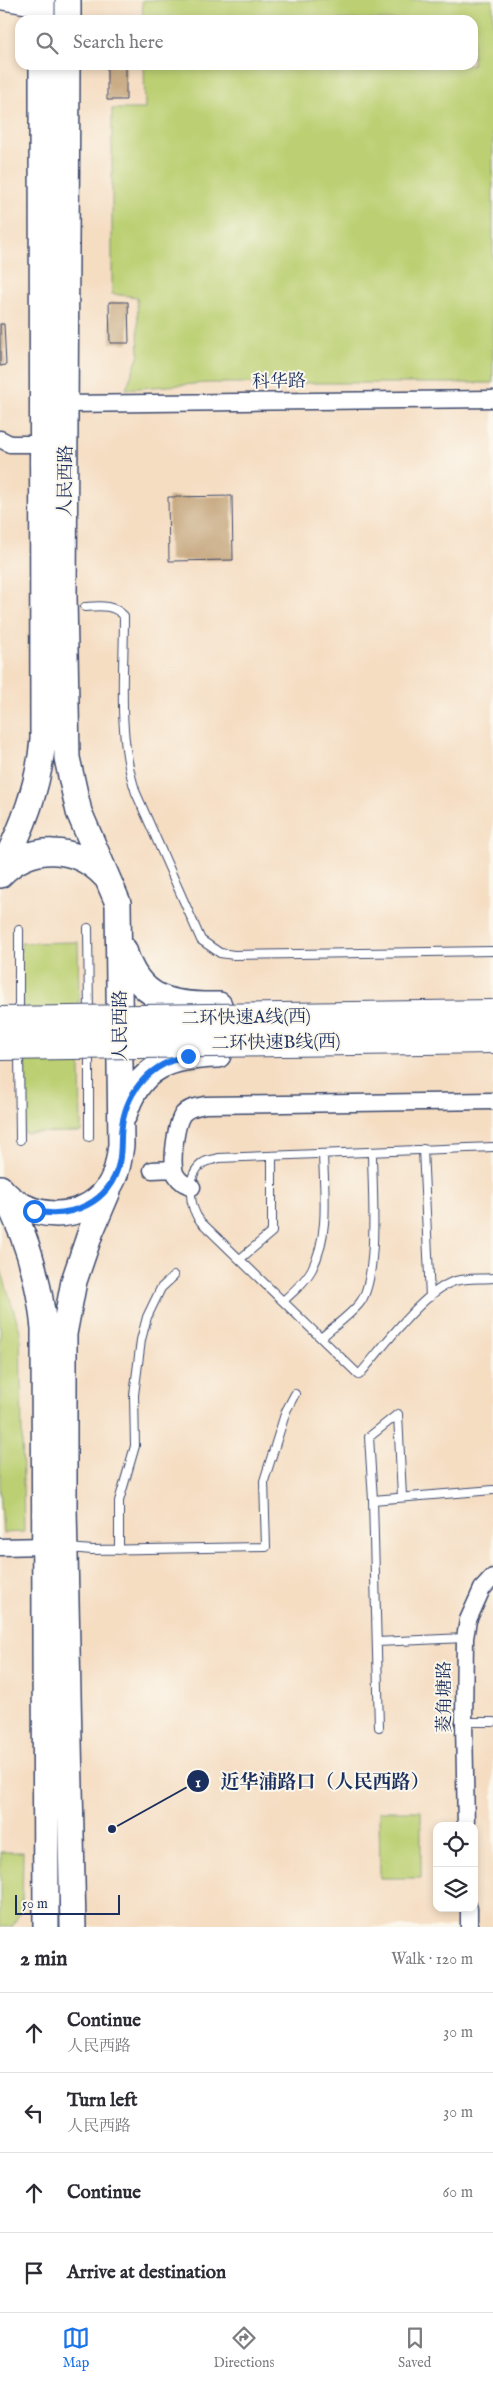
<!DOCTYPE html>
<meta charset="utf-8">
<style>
body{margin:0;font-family:"IM FELL English","Noto Serif SC",serif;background:#f7f7f7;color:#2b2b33}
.controls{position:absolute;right:15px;bottom:15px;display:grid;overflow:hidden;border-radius:10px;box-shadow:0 2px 8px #0003}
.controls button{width:45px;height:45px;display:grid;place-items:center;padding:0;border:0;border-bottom:1px solid #e1e1e2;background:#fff;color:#2b2b33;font:25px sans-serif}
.scale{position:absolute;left:15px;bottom:12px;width:105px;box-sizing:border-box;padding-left:5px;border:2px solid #1b2f5e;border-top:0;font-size:14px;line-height:18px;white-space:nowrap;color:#1b2f5e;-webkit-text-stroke:4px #fbf7ec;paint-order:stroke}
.stop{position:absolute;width:15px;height:15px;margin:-11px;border:4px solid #1a73e8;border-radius:50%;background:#fff}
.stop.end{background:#1a73e8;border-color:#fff;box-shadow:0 1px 5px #0008}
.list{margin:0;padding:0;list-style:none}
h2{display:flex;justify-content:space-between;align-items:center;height:65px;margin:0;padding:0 20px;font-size:21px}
h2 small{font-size:16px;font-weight:400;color:#7c7c81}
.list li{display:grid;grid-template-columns:32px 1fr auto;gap:15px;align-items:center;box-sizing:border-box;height:80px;padding:0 20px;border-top:1px solid #e1e1e2}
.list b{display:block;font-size:19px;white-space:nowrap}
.list p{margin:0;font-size:16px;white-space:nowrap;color:#7c7c81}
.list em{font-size:16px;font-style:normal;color:#7c7c81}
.icon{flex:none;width:28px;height:28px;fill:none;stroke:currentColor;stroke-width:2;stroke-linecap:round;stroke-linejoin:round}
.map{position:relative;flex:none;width:493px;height:1927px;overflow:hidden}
.search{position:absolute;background:#fff;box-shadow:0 2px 8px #0003;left:15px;right:15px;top:15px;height:55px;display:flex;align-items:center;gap:12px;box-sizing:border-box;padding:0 18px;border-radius:15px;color:#7c7c81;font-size:19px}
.sheet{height:385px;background:#fff}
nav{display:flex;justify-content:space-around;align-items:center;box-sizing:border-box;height:70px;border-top:1px solid #e1e1e2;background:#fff;font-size:14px;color:#7c7c81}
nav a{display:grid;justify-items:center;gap:2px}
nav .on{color:#1a73e8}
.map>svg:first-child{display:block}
.green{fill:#bcd073;stroke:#6c8068}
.building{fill:#c7a981}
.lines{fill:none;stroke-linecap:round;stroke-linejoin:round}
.lane-casing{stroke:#3c496d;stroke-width:10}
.street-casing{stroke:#3c496d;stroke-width:19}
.primary-casing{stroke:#3c496d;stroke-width:28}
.lane{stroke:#fff;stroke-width:8}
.street{stroke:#fff;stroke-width:16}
.primary{stroke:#fff;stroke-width:25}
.highway-bridge-casing{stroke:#3c496d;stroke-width:30;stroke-linecap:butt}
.highway-bridge{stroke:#fff;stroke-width:28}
.route{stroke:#1a73e8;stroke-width:6}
.labels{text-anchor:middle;stroke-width:4;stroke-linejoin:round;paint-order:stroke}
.street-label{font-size:18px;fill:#1b2f5e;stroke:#fbf7ec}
.leader{fill:none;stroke:#1b2f5e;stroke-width:2}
.callout-dot{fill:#1b2f5e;stroke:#fbf7ec;stroke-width:2}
.mark-label{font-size:15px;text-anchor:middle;font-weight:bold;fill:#fff}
.callout-label{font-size:19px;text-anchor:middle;font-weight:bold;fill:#1b2f5e;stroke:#fbf7ec;stroke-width:4;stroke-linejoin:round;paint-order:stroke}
</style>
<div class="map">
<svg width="493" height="1927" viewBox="0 0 493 1927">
<rect width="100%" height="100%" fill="#fbf7ec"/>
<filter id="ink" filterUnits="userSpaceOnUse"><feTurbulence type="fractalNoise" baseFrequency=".02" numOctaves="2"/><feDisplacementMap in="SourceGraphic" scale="10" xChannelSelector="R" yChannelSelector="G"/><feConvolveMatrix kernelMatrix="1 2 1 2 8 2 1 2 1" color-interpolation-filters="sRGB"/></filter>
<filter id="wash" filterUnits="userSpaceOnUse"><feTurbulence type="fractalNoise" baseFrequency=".0096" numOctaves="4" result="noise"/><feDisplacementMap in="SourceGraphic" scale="20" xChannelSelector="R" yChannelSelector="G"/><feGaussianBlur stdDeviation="1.12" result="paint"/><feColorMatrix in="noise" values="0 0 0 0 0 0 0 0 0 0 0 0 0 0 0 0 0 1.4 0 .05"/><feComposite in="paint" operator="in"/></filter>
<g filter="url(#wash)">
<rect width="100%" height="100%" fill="#f5ddc2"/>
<!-- green -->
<path class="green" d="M 142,0 L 493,0 L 493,383 L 207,383 L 126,389 L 139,355 L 137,297 L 112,294 L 112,109 L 145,109 L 144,65 L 473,65 L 473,20 L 143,20 Z
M 78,942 L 81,1132 L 24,1133 L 21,943 Z
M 0,1266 L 20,1331 L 24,1532 L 3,1533 L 0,1489 Z
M 379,1811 L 421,1811 L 421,1878 L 380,1878 Z
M 0,1852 L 23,1852 L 22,1909 L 12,1927 L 0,1927 Z"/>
<g id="blocks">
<!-- building -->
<path class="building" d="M 107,65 L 126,65 L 126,100 L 107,100 Z
M 109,302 L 128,302 L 129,343 L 110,343 Z
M 0,324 L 4,324 L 6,365 L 0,366 Z
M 232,496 L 233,560 L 169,561 L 168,497 Z"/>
</g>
</g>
<g filter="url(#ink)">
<use href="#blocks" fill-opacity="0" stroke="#3c496d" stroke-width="1"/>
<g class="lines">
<!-- lane casing -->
<g class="lane-casing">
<path id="lane" d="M 85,607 C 100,606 113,604 124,616 C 124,674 117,737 136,793 L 201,940 L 220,953 L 234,955 L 493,951
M 88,928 L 89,1015
M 19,930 L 19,1016
M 89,1049 L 89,1137
M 19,1050 L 20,1140
M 493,1147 L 219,1158 C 214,1160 207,1160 203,1163 C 185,1175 189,1208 201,1222 L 359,1375 C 381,1350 424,1290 455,1281 C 466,1278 481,1279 493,1278
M 423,1149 L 430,1297
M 240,1259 L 272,1232 L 272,1156
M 283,1301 C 293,1292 305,1282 312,1269 C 330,1234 324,1192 323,1154
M 321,1338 C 333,1327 348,1317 359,1304 C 380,1280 372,1185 372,1152
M 373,1500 L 369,1437 L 398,1414 L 402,1497
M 69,1548 L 92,1550 L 266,1547 L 264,1481 L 286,1411 L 295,1394
M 119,1550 L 119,1501 L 135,1446 L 134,1395 L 141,1340 L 147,1317 L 161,1288 L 174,1276
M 377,1642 L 465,1638
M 464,1722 L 493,1722
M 379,1727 L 373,1500 L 493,1490"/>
</g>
<!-- street casing -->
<g class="street-casing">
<path id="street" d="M 0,1 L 42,8
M 65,404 L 493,399
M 0,439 L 10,444 L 42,444
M 152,1170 L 174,1169
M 192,1187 C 185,1184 180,1182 176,1175 C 170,1165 176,1123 183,1114 C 189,1107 197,1107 205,1105 L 493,1101
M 0,1547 L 46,1546
M 466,1826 L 464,1722 L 465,1638 L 468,1620 L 482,1589 L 493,1577
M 469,1908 L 469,1927"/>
</g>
<!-- primary casing -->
<g class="primary-casing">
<path id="primary" d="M 42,0 L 42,20
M 68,20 L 68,0
M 0,872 C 22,830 39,787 43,739 L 42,65
M 0,875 C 31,843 75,845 105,876
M 124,950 C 138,1001 173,1006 219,1005
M 124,1115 C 139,1065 171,1056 218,1055
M 0,1188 C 26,1220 82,1225 108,1188 C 117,1175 119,1160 121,1145 L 118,903 L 79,812 L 67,758 L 64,597 L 67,65
M 3,1193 C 27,1235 39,1279 44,1328 L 46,1927
M 73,1927 L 64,1508 L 64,1334 L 74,1281 L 91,1231 L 108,1191"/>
</g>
<!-- lane -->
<use href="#lane" class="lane"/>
<!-- street -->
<use href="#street" class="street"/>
<!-- primary -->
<use href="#primary" class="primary"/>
<!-- highway-bridge casing -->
<g class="highway-bridge-casing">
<path id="highway-bridge" d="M 0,1021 L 493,1014
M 0,1046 L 493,1039"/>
</g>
<!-- highway-bridge -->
<use href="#highway-bridge" class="highway-bridge"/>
</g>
</g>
<g class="lines" filter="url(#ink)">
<!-- route -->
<path class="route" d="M 34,1211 C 71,1219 110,1203 119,1163 C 122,1150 120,1137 122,1125 C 128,1088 152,1063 188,1056"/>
</g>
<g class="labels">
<!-- street labels -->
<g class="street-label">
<text transform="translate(279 381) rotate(-1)" y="6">科华路</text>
<text transform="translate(65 481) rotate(-89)" y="6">人民西路</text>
<text transform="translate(246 1017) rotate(-1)" y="6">二环快速A线(西)</text>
<text transform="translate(120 1026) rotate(-90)" y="6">人民西路</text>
<text transform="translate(276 1042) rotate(-1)" y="6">二环快速B线(西)</text>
<text transform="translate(444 1697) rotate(-90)" y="6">菱角塘路</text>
</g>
</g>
<!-- callouts -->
<path class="leader" d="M112 1829L198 1781"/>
<g class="callout-dot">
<circle cx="112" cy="1829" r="5"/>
<circle cx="198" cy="1781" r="12"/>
</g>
<g class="mark-label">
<text x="198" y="1787">1</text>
</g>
<g class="callout-label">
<text x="325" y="1788">近华浦路口（人民西路）</text>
</g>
</svg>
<div class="controls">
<button><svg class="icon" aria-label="locate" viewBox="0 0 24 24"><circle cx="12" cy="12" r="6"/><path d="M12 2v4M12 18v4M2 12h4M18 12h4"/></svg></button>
<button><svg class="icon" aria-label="layers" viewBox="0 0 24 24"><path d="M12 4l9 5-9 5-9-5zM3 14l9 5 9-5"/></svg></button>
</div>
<div class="scale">50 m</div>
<div class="stop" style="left:34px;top:1211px"></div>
<div class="stop end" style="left:188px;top:1056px"></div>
<div class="search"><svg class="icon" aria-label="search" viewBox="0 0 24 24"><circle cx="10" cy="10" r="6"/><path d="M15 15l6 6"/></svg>Search here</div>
</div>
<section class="sheet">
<h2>2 min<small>Walk · 120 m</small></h2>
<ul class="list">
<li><svg class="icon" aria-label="ahead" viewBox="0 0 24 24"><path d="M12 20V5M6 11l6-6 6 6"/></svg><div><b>Continue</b><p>人民西路</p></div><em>30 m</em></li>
<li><svg class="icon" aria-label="left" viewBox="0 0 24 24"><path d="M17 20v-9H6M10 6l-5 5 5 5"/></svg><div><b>Turn left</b><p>人民西路</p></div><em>30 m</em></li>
<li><svg class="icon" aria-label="ahead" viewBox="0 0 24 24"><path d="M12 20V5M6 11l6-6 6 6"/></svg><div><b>Continue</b></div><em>60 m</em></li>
<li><svg class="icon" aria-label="arrive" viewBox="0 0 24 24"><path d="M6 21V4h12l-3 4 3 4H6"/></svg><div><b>Arrive at destination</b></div></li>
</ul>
</section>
<nav>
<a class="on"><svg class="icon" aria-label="map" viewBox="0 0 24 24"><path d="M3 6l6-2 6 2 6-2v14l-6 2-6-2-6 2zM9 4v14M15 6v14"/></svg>Map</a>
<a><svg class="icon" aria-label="directions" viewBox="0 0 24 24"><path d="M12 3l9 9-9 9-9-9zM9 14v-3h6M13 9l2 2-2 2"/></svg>Directions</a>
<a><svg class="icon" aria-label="saved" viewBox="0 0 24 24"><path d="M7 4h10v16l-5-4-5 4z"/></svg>Saved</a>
</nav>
